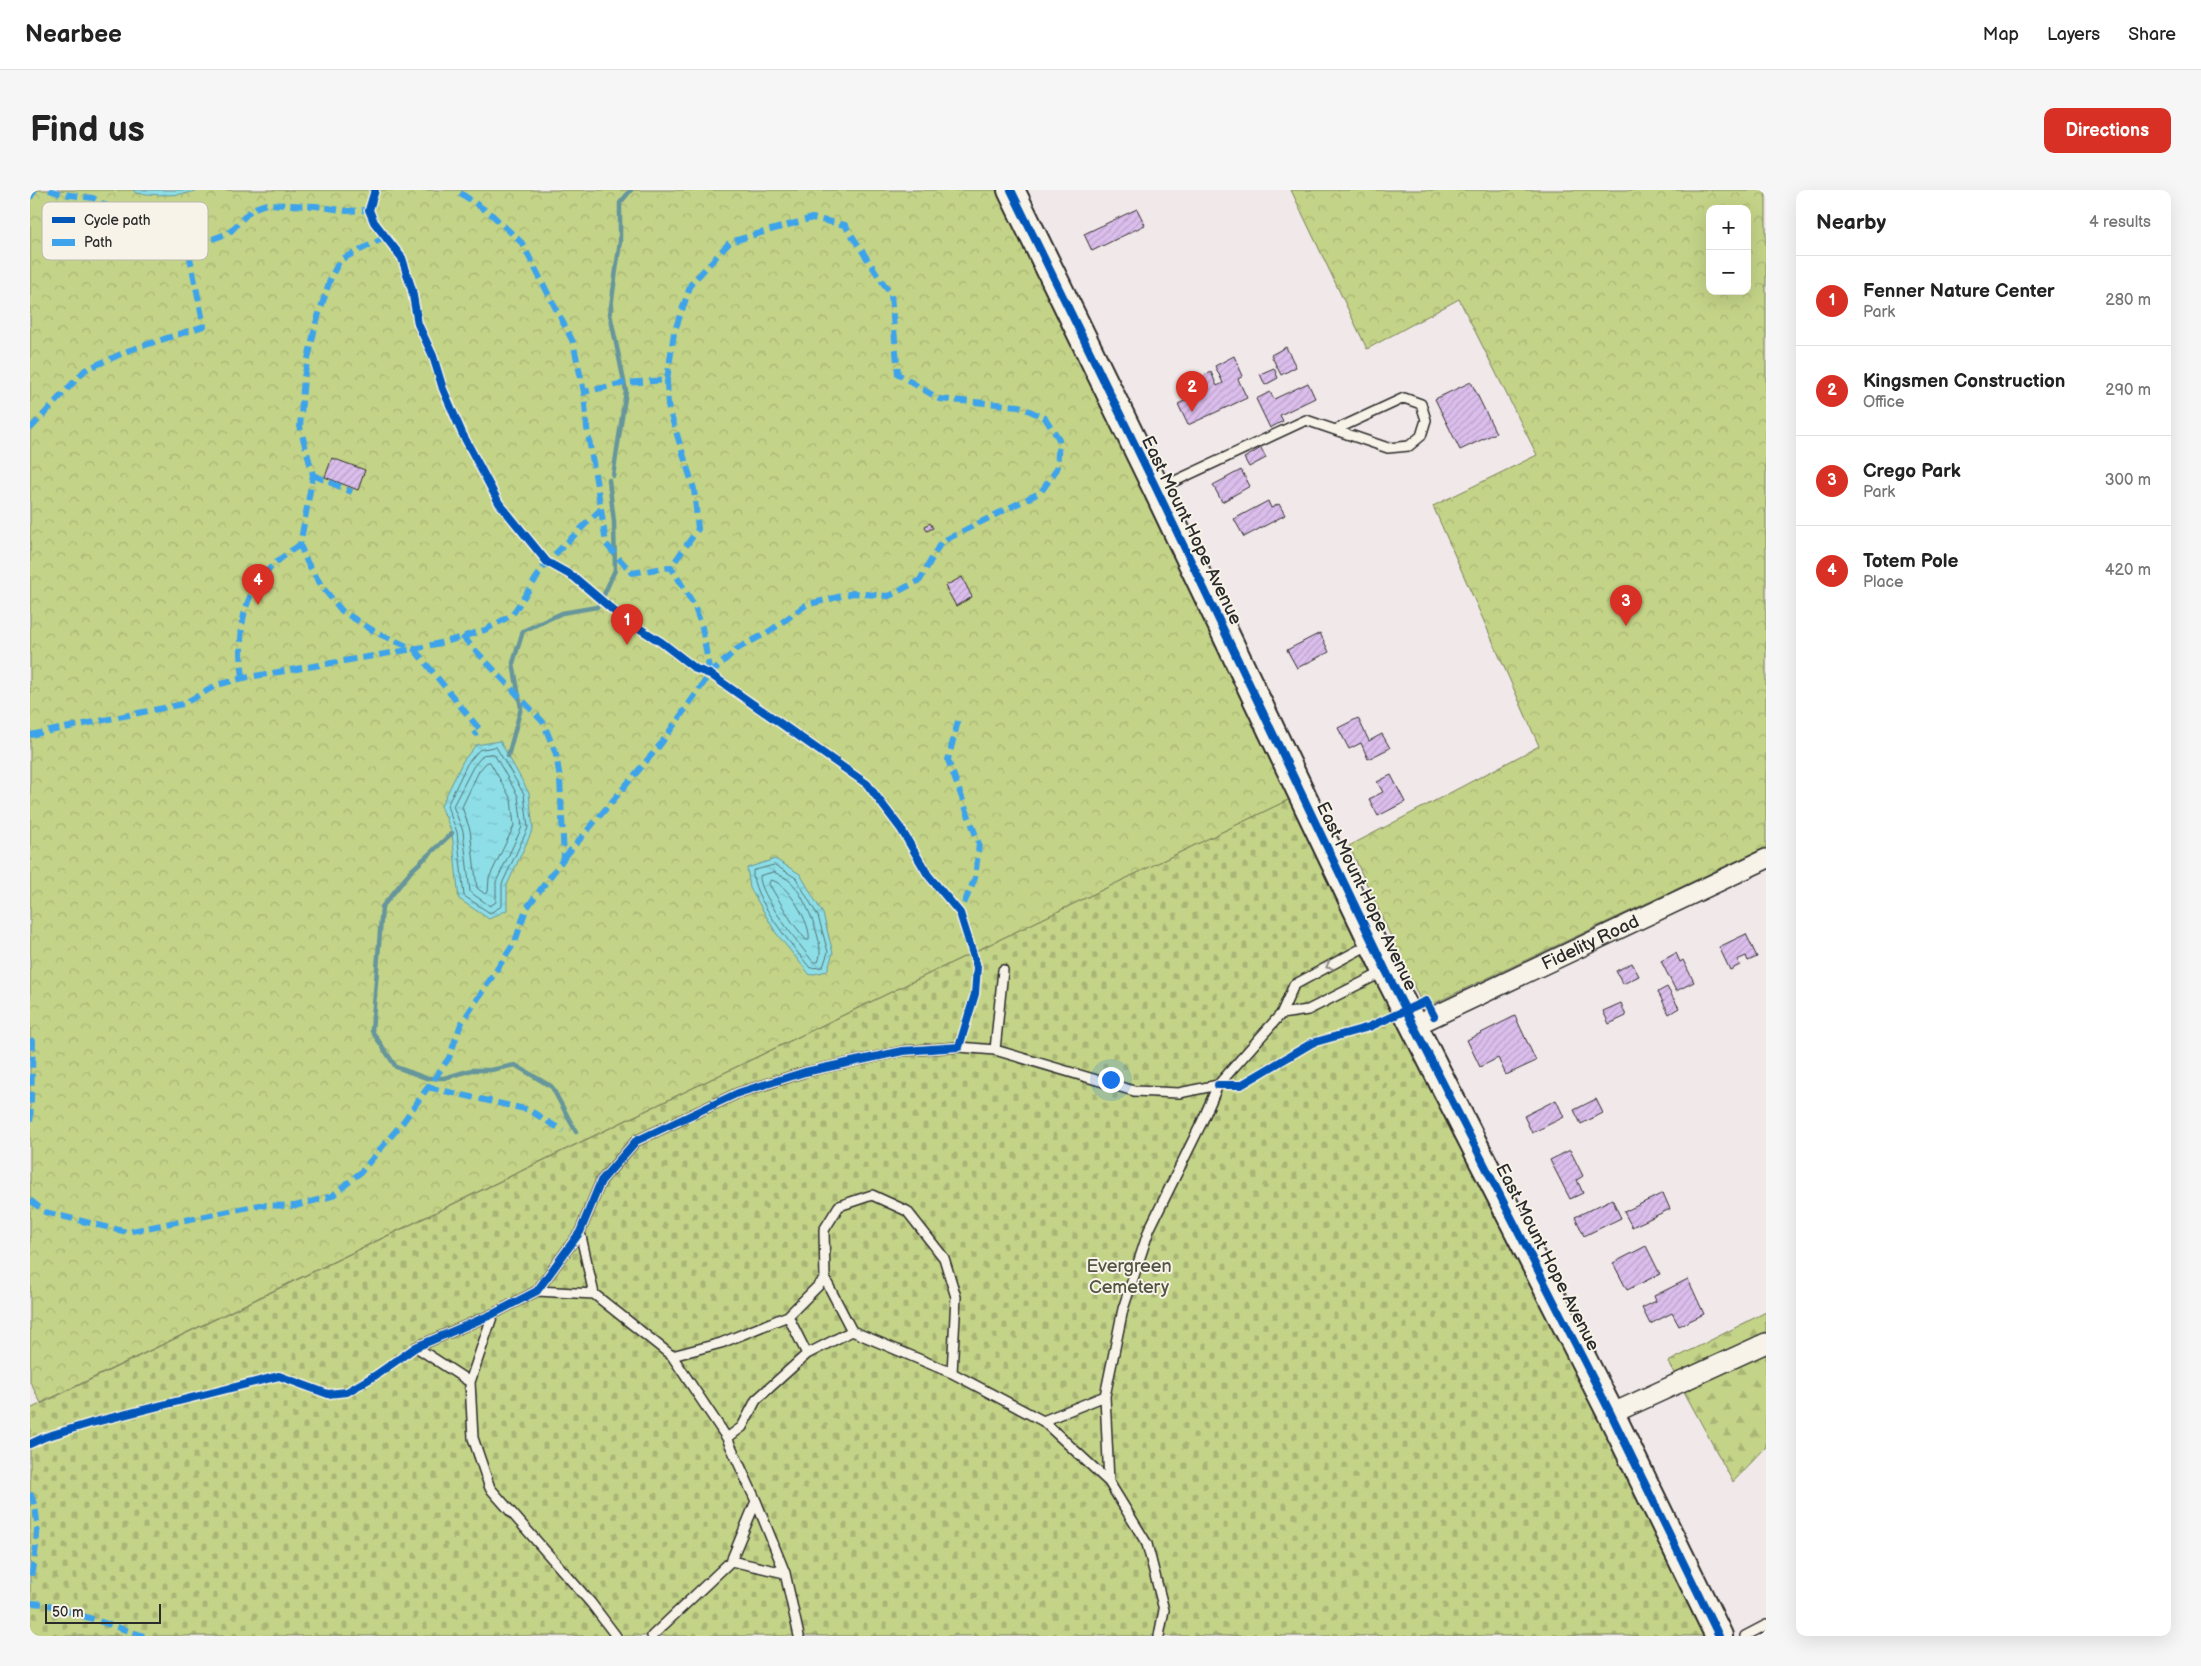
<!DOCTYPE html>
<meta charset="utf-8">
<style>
body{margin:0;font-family:"Balsamiq Sans",sans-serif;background:#f6f6f6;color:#222}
.controls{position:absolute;right:15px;top:15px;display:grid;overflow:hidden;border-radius:10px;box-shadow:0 5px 20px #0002}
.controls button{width:45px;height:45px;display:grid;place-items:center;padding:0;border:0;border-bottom:1px solid #e0e0e0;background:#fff;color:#222;font:25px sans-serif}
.scale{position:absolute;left:15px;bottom:12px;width:116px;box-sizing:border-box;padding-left:5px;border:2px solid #2b2b2b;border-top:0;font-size:14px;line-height:18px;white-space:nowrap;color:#2b2b2b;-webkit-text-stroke:4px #f7f3e8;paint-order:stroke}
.you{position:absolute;left:1080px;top:889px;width:18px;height:18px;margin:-12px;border:4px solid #fff;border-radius:50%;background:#1a73e8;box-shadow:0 0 0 8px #1a73e833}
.badge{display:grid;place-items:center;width:32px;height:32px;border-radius:50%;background:#d93025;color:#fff;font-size:16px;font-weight:700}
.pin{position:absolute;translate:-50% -41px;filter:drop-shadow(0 1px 2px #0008)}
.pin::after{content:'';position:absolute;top:26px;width:18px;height:15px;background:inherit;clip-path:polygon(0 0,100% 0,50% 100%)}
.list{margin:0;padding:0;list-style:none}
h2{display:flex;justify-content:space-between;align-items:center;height:65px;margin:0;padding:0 20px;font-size:21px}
h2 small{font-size:16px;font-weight:400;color:#767676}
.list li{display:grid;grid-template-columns:32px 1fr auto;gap:15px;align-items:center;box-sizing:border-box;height:90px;padding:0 20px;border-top:1px solid #e0e0e0}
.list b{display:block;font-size:19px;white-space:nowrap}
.list p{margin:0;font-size:16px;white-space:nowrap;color:#767676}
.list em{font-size:16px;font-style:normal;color:#767676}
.map{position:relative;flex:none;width:1736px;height:1446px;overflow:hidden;border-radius:10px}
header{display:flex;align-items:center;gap:30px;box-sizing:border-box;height:70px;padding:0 25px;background:#fff;border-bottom:1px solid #e0e0e0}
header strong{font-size:24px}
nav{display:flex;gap:28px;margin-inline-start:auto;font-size:18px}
.intro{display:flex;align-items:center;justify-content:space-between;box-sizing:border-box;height:120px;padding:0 30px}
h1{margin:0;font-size:35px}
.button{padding:12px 22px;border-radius:10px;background:#d93025;color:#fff;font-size:18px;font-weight:700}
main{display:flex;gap:30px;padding:0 30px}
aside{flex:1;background:#fff;border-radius:10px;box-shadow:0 5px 20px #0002}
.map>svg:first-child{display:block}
.forest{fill:url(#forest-firs);stroke:#777f59}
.cemetery{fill:url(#cemetery-stones);stroke:#777f59}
.park{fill:url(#park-crowns);stroke:#777f59;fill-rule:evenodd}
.water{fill:url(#water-ripples);stroke:#66969c}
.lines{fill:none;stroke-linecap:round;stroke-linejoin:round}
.shore{stroke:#527376;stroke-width:1}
.stream{stroke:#66969c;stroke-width:4.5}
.building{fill:url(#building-hatch);stroke:#2b2b2b}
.lane-casing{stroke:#2b2b2b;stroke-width:12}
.street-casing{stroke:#2b2b2b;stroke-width:22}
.secondary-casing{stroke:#2b2b2b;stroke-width:30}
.lane{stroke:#f7f3e8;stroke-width:9}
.street{stroke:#f7f3e8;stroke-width:19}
.secondary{stroke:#f7f3e8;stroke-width:26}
.quiet{stroke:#3ea3eb;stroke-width:6;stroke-dasharray:12 6;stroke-linecap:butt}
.cycleway-casing{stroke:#f7f3e8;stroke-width:11}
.cycleway{stroke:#0057b8;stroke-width:8}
.oneway{stroke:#918f8a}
.labels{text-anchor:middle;stroke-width:4;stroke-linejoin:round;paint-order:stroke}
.street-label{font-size:18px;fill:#2b2b2b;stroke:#f7f3e8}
.park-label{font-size:18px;fill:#515542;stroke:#f7f3e8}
.key{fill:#f7f3e8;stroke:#bab7af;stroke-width:1}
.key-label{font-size:14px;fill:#2b2b2b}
</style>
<header>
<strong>Nearbee</strong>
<nav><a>Map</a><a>Layers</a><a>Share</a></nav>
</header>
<div class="intro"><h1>Find us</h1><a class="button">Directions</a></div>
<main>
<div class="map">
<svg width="1736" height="1446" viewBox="0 0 1736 1446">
<defs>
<pattern id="forest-firs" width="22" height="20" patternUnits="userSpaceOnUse" patternTransform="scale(1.25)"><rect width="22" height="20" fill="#c3d387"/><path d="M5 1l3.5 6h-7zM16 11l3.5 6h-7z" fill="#a8b575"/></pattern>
<pattern id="cemetery-stones" width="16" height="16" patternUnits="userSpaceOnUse" patternTransform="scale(1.25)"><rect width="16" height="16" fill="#c3d387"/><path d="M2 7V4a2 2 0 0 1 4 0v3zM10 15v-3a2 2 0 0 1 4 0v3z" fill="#a8b575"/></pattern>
<pattern id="park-crowns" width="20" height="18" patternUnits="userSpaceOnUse" patternTransform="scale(1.25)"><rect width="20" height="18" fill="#c3d387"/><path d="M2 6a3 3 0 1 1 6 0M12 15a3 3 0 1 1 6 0" fill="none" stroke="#a8b575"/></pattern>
<pattern id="water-ripples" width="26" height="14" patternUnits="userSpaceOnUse" patternTransform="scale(1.25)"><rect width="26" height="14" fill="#8ddee7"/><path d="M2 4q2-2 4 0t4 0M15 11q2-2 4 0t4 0" fill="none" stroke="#7abfc6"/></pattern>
<pattern id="building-hatch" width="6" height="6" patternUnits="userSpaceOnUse" patternTransform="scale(1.25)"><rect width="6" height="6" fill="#dbbeec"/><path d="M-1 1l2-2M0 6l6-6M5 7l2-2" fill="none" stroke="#bca3cb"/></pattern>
</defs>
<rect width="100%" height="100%" fill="#f1e8e9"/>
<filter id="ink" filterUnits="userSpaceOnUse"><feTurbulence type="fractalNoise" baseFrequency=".02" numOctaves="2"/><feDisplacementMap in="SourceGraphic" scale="10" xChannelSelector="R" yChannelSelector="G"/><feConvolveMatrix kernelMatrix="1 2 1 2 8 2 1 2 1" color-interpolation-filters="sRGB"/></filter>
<g filter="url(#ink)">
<!-- forest -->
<path class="forest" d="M 1736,1122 L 1736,1257 L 1703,1292 L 1638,1172 Z"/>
<!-- cemetery -->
<path class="cemetery" d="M 1260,609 L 1689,1446 L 0,1446 L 0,1219 Z"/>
<!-- park -->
<path class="park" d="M 0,0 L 980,0 L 1260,609 L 11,1213 L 0,1192 Z
M 1261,0 L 1736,0 L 1736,657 L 1394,818 L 1319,656 L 1509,556 L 1403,316 L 1507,265 L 1429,109 L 1337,159 ZM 1680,19 L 1717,19 L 1717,101 L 1680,101 Z"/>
<!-- water -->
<path class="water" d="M 103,0 L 169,0 C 149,7 127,5 106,3 Z
M 470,551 L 499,603 L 503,639 L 477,695 L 477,720 L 459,729 L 429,709 L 422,643 L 411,616 L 433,571 L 446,555 Z
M 745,669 L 770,684 L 793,724 L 803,763 L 797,781 L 780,785 L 746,743 L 720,698 L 717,678 Z"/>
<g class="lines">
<!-- shore -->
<path class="shore" d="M 466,557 L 494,604 L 498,638 L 472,694 L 472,716 L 460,723 L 434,706 L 427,642 L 417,616 L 437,574 L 449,560 Z
M 464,564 L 488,606 L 492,637 L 466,692 L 466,712 L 460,716 L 440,702 L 433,641 L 423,616 L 443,577 L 453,565 Z
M 460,572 L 481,609 L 484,636 L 459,688 L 458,702 L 455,704 L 447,698 L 440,640 L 432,617 L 449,581 L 456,573 Z
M 745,675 L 766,688 L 788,726 L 798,762 L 793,777 L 780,778 C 765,759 720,706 723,681 Z
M 744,682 C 749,685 757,688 761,692 C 774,705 797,756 788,772 L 783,772 C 771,756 728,704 730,686 Z
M 741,690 C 757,692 782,735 779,750 L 776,750 L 762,732 L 739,694 Z"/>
<!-- stream -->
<path class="stream" d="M 583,286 L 596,201 L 580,124 L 590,51 L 590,13 L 601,0
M 573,407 L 585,380 L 584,332 L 579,290
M 478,566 L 491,518 L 483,473 L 493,441 L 532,423 L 567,417 L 570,413
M 422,643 L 382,680 L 352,717 L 342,841 L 366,877 L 396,888 L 414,888 L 442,880 L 461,880 L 485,875 L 522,897 L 546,942"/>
</g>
<!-- building -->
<path class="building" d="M 1107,19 L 1115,35 L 1062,61 L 1054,44 Z
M 1256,157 L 1266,177 L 1251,185 L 1241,165 Z
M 1204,166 L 1213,186 L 1208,189 L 1217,208 L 1158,235 L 1148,214 L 1167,205 L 1161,193 L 1181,182 L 1187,196 L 1193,193 L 1185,176 Z
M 1244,178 L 1248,188 L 1235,195 L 1230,184 Z
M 1441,192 L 1466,243 L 1430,260 L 1405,209 Z
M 1278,193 L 1285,208 L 1250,225 L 1253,231 L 1240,238 L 1226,209 L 1240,202 L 1244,209 Z
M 1231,258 L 1236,268 L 1219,277 L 1214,268 Z
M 302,268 L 335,280 L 328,300 L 295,287 Z
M 1211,280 L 1220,296 L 1192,312 L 1183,295 Z
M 1238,311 L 1241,318 L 1249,314 L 1255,325 L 1214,347 L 1204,329 Z
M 900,333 L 903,338 L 897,341 L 895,336 Z
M 932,387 L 942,407 L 926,416 L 915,396 Z
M 1290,443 L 1299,462 L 1267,478 L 1257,460 Z
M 1328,528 L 1339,551 L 1352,544 L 1360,558 L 1338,569 L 1331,553 L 1319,559 L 1308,538 Z
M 1361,585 L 1375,612 L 1348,626 L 1339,609 L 1353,602 L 1347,592 Z
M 1716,744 L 1727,767 L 1718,771 L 1716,766 L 1707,770 L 1710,775 L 1700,780 L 1689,757 Z
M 1646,763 L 1650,772 L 1653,770 L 1664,792 L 1646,801 L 1631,771 Z
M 1602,773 L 1609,786 L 1593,794 L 1586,781 Z
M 1637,797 L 1649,818 L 1639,824 L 1628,802 Z
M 1591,813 L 1596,826 L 1579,834 L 1573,821 Z
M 1485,826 L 1506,871 L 1476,885 L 1468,868 L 1450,877 L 1437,850 Z
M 1566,909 L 1573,923 L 1551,934 L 1544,920 Z
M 1526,910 L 1534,927 L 1502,943 L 1494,926 Z
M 1540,960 L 1553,986 L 1547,990 L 1553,1003 L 1540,1009 L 1520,970 Z
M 1633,1003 L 1640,1019 L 1602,1037 L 1594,1022 Z
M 1582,1009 L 1591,1028 L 1554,1046 L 1545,1027 Z
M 1616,1056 L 1630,1084 L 1597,1100 L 1583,1073 Z
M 1658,1089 L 1674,1124 L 1649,1136 L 1642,1123 L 1620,1134 L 1612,1118 L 1626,1111 L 1624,1106 Z"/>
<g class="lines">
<!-- lane casing -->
<g class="lane-casing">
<path id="lane" d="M 1130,298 L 1276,230 L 1358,258 L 1379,256 L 1391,246 L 1396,230 L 1391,214 L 1374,208 L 1307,239
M 1251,824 L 1278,820 L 1353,782
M 965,860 L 973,780
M 550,1042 L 564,1104 L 642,1166 L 697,1248 L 726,1311 L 755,1383 L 769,1446
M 507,1101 L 564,1104
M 463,1124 L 440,1192 L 443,1248 L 460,1298 L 561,1413 L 586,1446
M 758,1126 L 777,1164
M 386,1157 L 463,1124 L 507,1101 L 550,1042 L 571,991 L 606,951 L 708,903 L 775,882 L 873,861 L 929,857 L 965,860 L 1104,901 L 1149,903 L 1188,895 L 1251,824 L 1264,795 L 1340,754
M 386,1157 L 440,1192
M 642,1166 L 691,1153 L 758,1126 L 795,1089
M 922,1183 L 822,1141 L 795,1089 L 794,1040 L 809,1016 L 842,1005 L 877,1021 L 914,1068 L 926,1107 L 922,1183 L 1013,1231 L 1079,1292
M 1013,1231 L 1075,1206
M 697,1248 L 712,1237 L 726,1210 L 777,1164 L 822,1141
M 701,1371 L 755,1383
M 622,1446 L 701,1371 L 726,1311
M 1129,1446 L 1134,1420 L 1117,1354 L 1079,1292 L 1075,1206 L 1093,1119 L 1119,1040 L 1172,932 L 1188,895
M 1715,1446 L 1736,1435"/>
</g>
<!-- street casing -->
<g class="street-casing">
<g id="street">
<path id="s1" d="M 1384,836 L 1736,669"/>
<path d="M 1581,1224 L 1736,1153"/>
</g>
</g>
<!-- secondary casing -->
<g class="secondary-casing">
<path id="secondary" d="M 981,0 L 1127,300 L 1356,781 L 1581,1224 L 1689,1446"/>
</g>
<!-- lane -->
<use href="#lane" class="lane"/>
<!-- street -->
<use href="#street" class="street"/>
<!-- secondary -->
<use href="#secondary" class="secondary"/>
<!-- quiet -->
<path class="quiet" d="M 19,0 L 32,4 L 63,8 L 80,18 L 100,36 L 130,51 L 158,58 L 199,43 L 222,19 L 236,14 L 286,16 L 317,21 L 339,20
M 0,8 L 5,0
M 356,47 L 310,70 L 301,87 L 286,133 L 274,187 L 270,237 L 283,285 L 270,355 L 277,372 L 293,398 L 312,421 L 347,443 L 384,459 L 415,452 L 455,440 L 482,425 L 517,372 L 571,319 L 557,238 L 554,202 L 543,152 L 492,53 L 461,24 L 426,0
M 637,190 L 638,216 L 664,299 L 668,339 L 641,377
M 0,239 L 55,180 L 100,160 L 174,136 L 158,58
M 283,285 L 322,302
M 571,319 L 576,354 L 602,383 L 641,377 L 664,415 L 672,437 L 680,484
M 213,488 C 206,426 215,389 270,355
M 928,531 L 918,570 L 949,654 L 945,688 L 930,723
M 0,545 L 153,514 L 187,495 L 213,488 L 384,459 L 450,540 L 444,545
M 534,668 L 630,555 L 680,484 L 707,459 L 740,441 L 776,415 L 823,403 L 859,406 L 890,390 L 911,352 L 1011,302 L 1027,279 L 1029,249 L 1015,228 L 989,216 L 909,209 L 868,184 L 861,105 L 815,35 L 782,28 L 700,52 L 661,94 L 644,143 L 637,190 L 594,193 L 554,202
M 0,849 L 3,852 L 0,937
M 397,897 L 499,920 L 533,941
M 0,1010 L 15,1022 L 97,1042 L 229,1015 L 265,1016 L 302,1006 L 331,982 L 373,932 L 419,868 L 431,834 L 485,752 L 496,719 L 534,668 L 530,589 L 526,564 L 513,532 L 432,446
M 0,1303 C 13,1331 5,1363 0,1392
M 0,1413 L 16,1414 L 38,1421 L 114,1446"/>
<!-- cycleway casing -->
<g class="cycleway-casing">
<path id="cycleway" d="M 981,0 L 1127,300 L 1356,781 L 1581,1224 L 1689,1446
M 1188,895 L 1211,895 L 1282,853 L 1339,837 L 1396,811 L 1404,826
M 0,1254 L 15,1247 L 61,1233 L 249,1186 L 298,1204 L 317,1202 L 346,1185 L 386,1157 L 463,1124 L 507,1101 L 550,1042 L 571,991 L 606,951 L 708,903 L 775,882 L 873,861 L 929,857 L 945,804 L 947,777 L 930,723 L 898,685 L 871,639 L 837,594 L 680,484 L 666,479 L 631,452 L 591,427 L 544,387 L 517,372 L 469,313 L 432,243 L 413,199 L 403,166 L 388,134 L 382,100 L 372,68 L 344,32 L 339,20 L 345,0"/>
</g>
<!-- cycleway -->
<use href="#cycleway" class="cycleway"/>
</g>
<!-- one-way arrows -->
<defs><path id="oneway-chevron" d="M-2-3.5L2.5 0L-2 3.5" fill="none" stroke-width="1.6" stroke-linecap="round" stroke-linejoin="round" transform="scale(1.25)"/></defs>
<use class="oneway" href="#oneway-chevron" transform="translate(1299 776) rotate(152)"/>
</g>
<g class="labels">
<!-- street labels -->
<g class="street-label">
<text transform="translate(1162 340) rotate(64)" y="6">East Mount Hope Avenue</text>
<text transform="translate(1337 706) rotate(64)" y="6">East Mount Hope Avenue</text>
<text dy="6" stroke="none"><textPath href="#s1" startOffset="195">Fidelity Road</textPath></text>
<text transform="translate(1518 1067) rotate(63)" y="6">East Mount Hope Avenue</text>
</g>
<!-- park labels -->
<g class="park-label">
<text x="1099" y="1082">Evergreen<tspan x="1099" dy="21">Cemetery</tspan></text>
</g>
</g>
<!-- legend -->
<rect x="12" y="12" width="166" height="58" rx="8" class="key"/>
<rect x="22" y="27" width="23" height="6" fill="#0057b8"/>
<rect x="22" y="49" width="23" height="7" fill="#3ea3eb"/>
<g class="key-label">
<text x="54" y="35">Cycle path</text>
<text x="54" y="57">Path</text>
</g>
</svg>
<div class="controls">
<button>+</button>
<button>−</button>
</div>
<div class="scale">50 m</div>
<div class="you"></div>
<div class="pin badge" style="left:597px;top:455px">1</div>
<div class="pin badge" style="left:1162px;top:222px">2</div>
<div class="pin badge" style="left:1596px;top:436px">3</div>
<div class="pin badge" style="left:228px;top:415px">4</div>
</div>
<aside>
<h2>Nearby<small>4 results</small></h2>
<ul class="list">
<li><span class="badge">1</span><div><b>Fenner Nature Center</b><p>Park</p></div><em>280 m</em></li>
<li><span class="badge">2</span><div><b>Kingsmen Construction</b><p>Office</p></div><em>290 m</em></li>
<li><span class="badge">3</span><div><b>Crego Park</b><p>Park</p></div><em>300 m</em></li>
<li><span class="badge">4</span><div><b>Totem Pole</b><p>Place</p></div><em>420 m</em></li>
</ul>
</aside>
</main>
